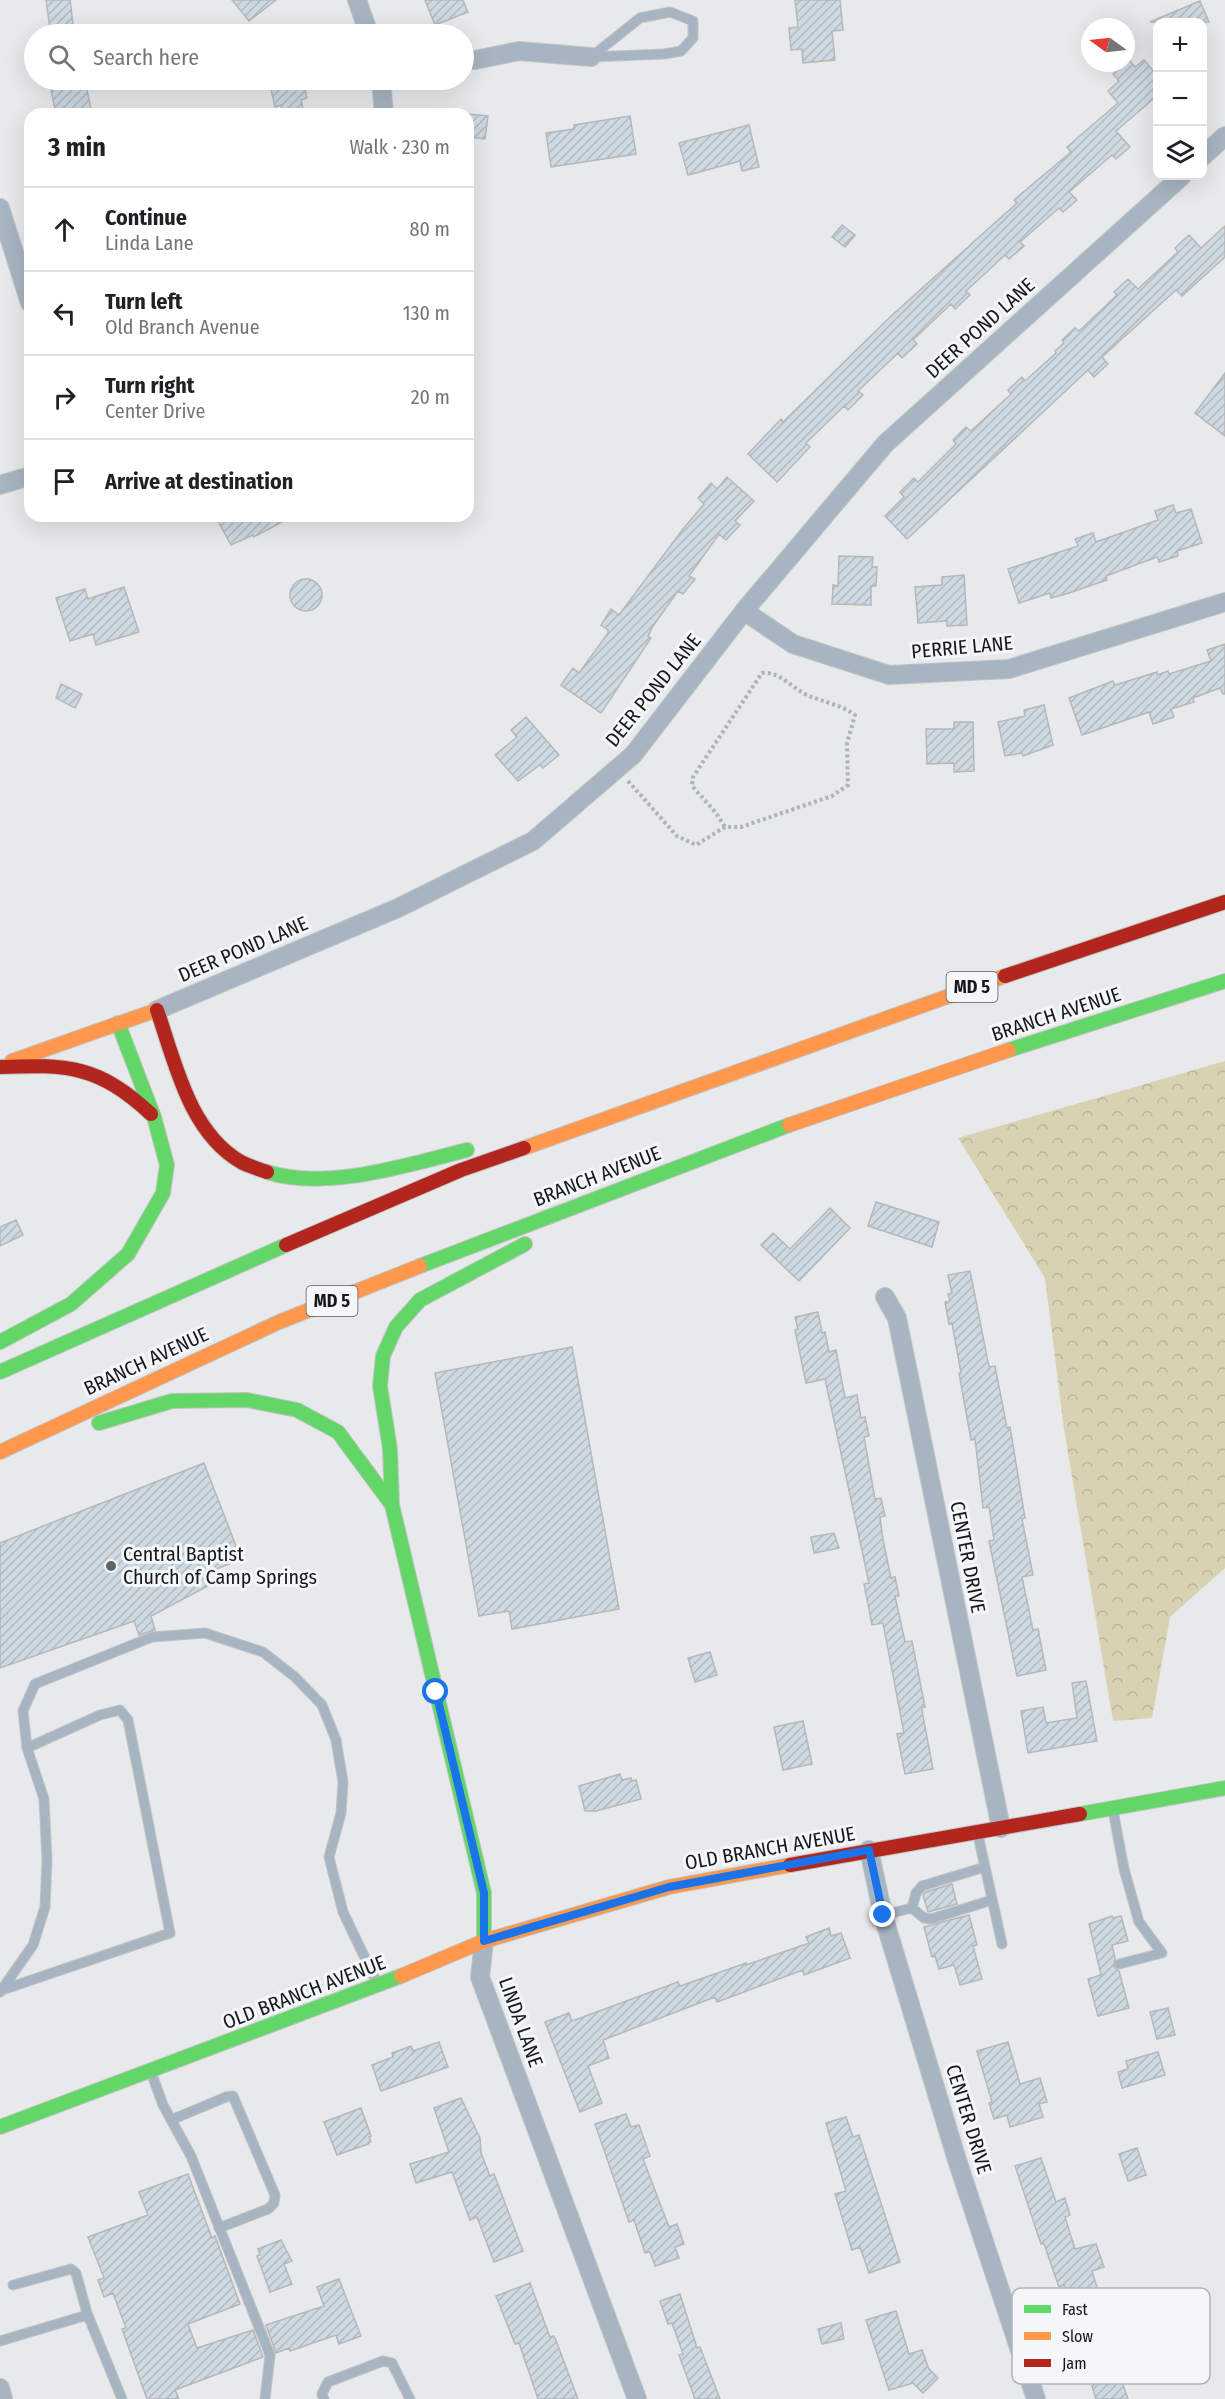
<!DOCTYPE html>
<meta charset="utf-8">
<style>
body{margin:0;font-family:"Fira Sans Condensed",sans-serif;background:#f2f2f2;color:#202124}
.controls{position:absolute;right:18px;top:18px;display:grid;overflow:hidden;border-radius:12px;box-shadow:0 6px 24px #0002}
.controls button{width:54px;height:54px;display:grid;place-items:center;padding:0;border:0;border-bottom:2px solid #e0e0e0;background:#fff;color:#202124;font:30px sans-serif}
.compass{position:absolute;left:1081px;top:18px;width:54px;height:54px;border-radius:50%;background:#fff;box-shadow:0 6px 24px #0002;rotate:285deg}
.stop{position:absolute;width:18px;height:18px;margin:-14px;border:4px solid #1a73e8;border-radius:50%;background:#fff}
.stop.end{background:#1a73e8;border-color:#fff;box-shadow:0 2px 6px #0008}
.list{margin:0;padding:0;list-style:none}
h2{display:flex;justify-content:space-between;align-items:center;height:78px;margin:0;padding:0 24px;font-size:26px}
h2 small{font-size:20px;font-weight:400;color:#757577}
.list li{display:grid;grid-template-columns:39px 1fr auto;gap:18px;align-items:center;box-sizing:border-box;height:84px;padding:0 24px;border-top:2px solid #e0e0e0}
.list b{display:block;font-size:22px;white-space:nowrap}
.list p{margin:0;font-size:20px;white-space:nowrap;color:#757577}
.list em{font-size:20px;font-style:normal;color:#757577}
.icon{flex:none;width:33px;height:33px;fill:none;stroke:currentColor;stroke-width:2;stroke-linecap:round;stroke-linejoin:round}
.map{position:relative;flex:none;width:1225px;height:2399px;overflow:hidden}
.search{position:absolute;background:#fff;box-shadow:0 6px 24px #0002;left:24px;top:24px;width:450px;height:66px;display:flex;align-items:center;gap:15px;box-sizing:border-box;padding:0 21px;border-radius:33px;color:#757577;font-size:22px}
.panel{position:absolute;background:#fff;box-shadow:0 6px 24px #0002;left:24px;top:108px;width:450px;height:414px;border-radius:18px}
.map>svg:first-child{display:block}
.forest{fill:url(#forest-crowns)}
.building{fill:url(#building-hatch);stroke:#b6b7b8;stroke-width:1.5}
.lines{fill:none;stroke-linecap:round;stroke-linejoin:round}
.lane-casing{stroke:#c2c3c4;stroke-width:11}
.street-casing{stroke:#c2c3c4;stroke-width:20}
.fast-casing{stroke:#c2c3c4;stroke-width:16}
.slow-casing{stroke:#c2c3c4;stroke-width:16}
.jam-casing{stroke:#c2c3c4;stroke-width:16}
.path{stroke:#abb3bb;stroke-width:4;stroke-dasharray:3 3;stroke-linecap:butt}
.lane{stroke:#a7b5c2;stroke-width:9}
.street{stroke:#a7b5c2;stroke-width:18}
.fast{stroke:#63d668;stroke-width:14}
.slow{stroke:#ff974d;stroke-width:14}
.jam{stroke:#b3261e;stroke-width:14}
.route{stroke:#1a73e8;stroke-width:8}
.poi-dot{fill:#606162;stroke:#f4f7fa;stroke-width:2}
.labels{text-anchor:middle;stroke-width:6;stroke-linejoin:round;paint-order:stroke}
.shield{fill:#f4f7fa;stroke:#595b5c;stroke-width:1.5}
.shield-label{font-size:18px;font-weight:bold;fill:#171819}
.street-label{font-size:20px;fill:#171819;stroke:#f4f7fa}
.poi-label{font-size:20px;fill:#171819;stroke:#f4f7fa;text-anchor:start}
.key{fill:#f4f7fa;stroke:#b2b4b6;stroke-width:1.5}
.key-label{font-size:16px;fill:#171819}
</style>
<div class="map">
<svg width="1225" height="2399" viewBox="0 0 1225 2399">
<defs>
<pattern id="forest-crowns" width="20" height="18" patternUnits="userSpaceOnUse" patternTransform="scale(1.5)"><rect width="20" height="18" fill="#d9d2b2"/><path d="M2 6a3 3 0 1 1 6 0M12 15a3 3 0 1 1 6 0" fill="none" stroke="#bab498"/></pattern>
<pattern id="building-hatch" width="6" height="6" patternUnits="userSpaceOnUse" patternTransform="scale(1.5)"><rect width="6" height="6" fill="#ced9e3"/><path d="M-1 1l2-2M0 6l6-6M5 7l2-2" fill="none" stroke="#b0bac2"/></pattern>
</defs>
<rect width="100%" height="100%" fill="#e7e9eb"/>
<!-- forest -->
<path class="forest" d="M 1225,1061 L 1225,1568 L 1170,1617 L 1152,1718 L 1113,1721 L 1064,1429 L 1045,1278 L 958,1138 Z"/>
<!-- building -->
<path class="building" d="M 46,0 L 70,0 L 73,24 L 50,28 Z
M 232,0 L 276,0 L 249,21 Z
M 425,0 L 463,0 L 468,12 L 435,25 Z
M 795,0 L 840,0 L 843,30 L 832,31 L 835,60 L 803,63 L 802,49 L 791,50 L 789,28 L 798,27 Z
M 1200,1 L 1209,22 L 1150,22 Z
M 1129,60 L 1135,67 L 1144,60 L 1158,76 L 1158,95 L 1116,131 L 1130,147 L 1116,159 L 1112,155 L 1069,192 L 1077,200 L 1063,212 L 1059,208 L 1020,242 L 1024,246 L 1009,259 L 1005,255 L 966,291 L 970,295 L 955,309 L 951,304 L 913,340 L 917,344 L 902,358 L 898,353 L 858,391 L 863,395 L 848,410 L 844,406 L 806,443 L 810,447 L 777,482 L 748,454 L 781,419 L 783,422 L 890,317 L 1017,203 L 1014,200 L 1071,152 L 1067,147 L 1118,103 L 1108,91 L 1119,81 L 1113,74 Z
M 49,80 L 85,80 L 92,114 L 56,114 Z
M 269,80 L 303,80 L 307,98 L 301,100 L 303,109 L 283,114 L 281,105 L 275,107 Z
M 468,114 L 488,116 L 485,139 L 468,137 Z
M 630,116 L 636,154 L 551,167 L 546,133 L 574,129 L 574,125 Z
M 749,125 L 759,167 L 742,171 L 740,161 L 688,175 L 679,143 Z
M 842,225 L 855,235 L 845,247 L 832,237 Z
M 1225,226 L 1225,257 L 1182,296 L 1176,290 L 1102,357 L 1108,364 L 1094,377 L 1088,370 L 907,539 L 885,516 L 904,497 L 900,492 L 914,478 L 918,482 L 956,444 L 953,440 L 966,427 L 971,431 L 1011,394 L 1008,390 L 1022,377 L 1025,381 L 1056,353 L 1055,351 L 1064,343 L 1062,340 L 1075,328 L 1079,331 L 1117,295 L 1114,292 L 1128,279 L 1138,289 L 1178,252 L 1175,248 L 1189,235 L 1201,248 Z
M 1225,373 L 1225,436 L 1195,413 Z
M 727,477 L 754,501 L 735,521 L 740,525 L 726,540 L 719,534 L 689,576 L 695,579 L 683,594 L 678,591 L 653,626 L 648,636 L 651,638 L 601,713 L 561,685 L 573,668 L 579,673 L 608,633 L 608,630 L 601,625 L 611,609 L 619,615 L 683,529 L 704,504 L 698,498 L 711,483 L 717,489 Z
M 1173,505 L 1176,513 L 1191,509 L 1202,543 L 1177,551 L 1178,556 L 1159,562 L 1157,557 L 1106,576 L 1107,580 L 1066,594 L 1051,598 L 1050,593 L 1019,603 L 1008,569 L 1078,546 L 1075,539 L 1093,533 L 1096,542 L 1158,520 L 1155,511 Z
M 228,516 L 293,516 L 254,537 L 253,535 L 231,545 L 218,521 Z
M 839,556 L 873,557 L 872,567 L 877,567 L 876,586 L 871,586 L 871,605 L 832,604 L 833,585 L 838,586 Z
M 964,575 L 967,625 L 947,626 L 947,621 L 918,623 L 915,587 L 942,585 L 942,577 Z
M290 595a16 16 0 1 1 32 0a16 16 0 1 1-32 0Z
M 124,587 L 139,632 L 96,645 L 93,634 L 70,641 L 56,598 L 85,589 L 88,599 Z
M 1225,644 L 1225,694 L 1223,694 L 1220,688 L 1193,698 L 1194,702 L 1171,709 L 1174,717 L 1153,724 L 1149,712 L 1082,735 L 1069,698 L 1113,681 L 1115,685 L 1157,672 L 1157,675 L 1168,671 L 1169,674 L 1211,661 L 1207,650 Z
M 61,684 L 82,694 L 75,708 L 56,698 Z
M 1044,705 L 1053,745 L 1023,756 L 1022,753 L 1005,756 L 998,722 L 1025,716 L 1024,710 Z
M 526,717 L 559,755 L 543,768 L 540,765 L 518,781 L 495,755 L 517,737 L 511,730 Z
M 954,722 L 973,722 L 974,771 L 954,772 L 954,763 L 927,764 L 926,729 L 954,729 Z
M 876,1202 L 939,1222 L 932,1247 L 868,1226 Z
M 830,1208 L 850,1228 L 799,1281 L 761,1245 L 773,1233 L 790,1249 Z
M 16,1220 L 23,1235 L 0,1246 L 0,1227 Z
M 970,1271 L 989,1367 L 995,1366 L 1007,1428 L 1010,1427 L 1025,1518 L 1022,1519 L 1033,1575 L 1022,1577 L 1033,1630 L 1038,1629 L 1046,1670 L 1017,1676 L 989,1541 L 994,1540 L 989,1507 L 983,1508 L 975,1439 L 971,1440 L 959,1373 L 961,1373 L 952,1323 L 949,1324 L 945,1302 L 950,1301 L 948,1294 L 952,1293 L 948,1275 Z
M 818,1312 L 822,1333 L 825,1332 L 829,1352 L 836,1350 L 845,1398 L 857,1395 L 861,1418 L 865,1417 L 869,1436 L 864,1437 L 875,1499 L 881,1498 L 885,1516 L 880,1517 L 883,1540 L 891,1578 L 895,1577 L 899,1596 L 895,1596 L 905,1642 L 912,1641 L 925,1707 L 922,1708 L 922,1711 L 933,1769 L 905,1774 L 897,1734 L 904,1733 L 883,1623 L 872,1625 L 864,1584 L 869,1583 L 825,1379 L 806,1383 L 795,1330 L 798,1329 L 795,1317 Z
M 572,1347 L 619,1609 L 512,1629 L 509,1611 L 479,1616 L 435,1373 Z
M 204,1463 L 241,1559 L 204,1574 L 208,1586 L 151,1616 L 155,1630 L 139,1635 L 134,1621 L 0,1668 L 0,1543 Z
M 834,1533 L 839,1548 L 814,1553 L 811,1537 Z
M 710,1652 L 717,1675 L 695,1682 L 688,1658 Z
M 1086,1681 L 1097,1741 L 1028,1753 L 1021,1711 L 1043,1707 L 1046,1723 L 1077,1718 L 1072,1683 Z
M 803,1721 L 812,1764 L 783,1770 L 774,1727 Z
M 620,1774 L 622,1780 L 631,1778 L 632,1781 L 636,1780 L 641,1799 L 596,1811 L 585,1811 L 579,1786 Z
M 952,1884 L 957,1904 L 928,1912 L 923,1895 L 926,1892 Z
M 969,1915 L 977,1945 L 973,1946 L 982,1979 L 960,1985 L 954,1965 L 939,1969 L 935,1956 L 932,1957 L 924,1927 Z
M 1112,1916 L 1113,1918 L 1121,1916 L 1128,1941 L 1112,1945 L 1115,1958 L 1113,1966 L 1119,1971 L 1129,2008 L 1098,2016 L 1088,1979 L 1101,1975 L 1089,1924 Z
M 829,1928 L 831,1936 L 841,1933 L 850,1958 L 804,1975 L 803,1970 L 717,2002 L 715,1997 L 603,2040 L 609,2058 L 588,2066 L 602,2103 L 580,2112 L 545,2022 L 569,2013 L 572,2021 L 678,1982 L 680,1986 L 746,1963 L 746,1965 L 809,1943 L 806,1937 Z
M 1168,2008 L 1175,2035 L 1157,2039 L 1150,2012 Z
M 439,2042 L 448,2067 L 381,2091 L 372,2065 L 393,2057 L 392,2053 L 411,2046 L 413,2051 Z
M 1008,2042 L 1020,2084 L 1040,2078 L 1047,2102 L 1039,2104 L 1043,2117 L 1010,2127 L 1007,2115 L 994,2119 L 989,2103 L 992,2102 L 977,2051 Z
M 1158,2052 L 1165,2075 L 1122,2088 L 1118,2072 L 1128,2069 L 1126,2061 Z
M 461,2098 L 480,2138 L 481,2153 L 490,2176 L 494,2174 L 523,2251 L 494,2262 L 477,2217 L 470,2220 L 452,2172 L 416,2183 L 410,2164 L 449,2152 L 434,2108 Z
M 361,2108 L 371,2136 L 369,2137 L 371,2141 L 368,2144 L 337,2155 L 324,2122 Z
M 626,2114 L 631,2127 L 639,2125 L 650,2156 L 643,2159 L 669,2227 L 677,2224 L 684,2244 L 675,2247 L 679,2258 L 655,2266 L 650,2252 L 645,2253 L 634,2220 L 629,2222 L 595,2124 Z
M 846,2117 L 853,2137 L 859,2135 L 900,2262 L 869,2273 L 860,2247 L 852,2250 L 835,2194 L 846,2191 L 826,2123 Z
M 1137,2148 L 1146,2175 L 1128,2181 L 1119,2154 Z
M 1041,2158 L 1056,2202 L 1065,2198 L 1070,2215 L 1065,2217 L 1075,2249 L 1096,2244 L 1104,2267 L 1092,2271 L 1098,2291 L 1096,2292 L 1097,2294 L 1070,2304 L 1064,2285 L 1059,2287 L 1044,2244 L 1041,2244 L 1015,2166 Z
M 188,2174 L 212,2238 L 215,2236 L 240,2304 L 188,2324 L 197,2348 L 253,2330 L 263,2357 L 175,2390 L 179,2399 L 147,2399 L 122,2329 L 126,2328 L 113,2293 L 104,2297 L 98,2280 L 104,2278 L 88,2237 L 148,2215 L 139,2192 Z
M 281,2240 L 292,2261 L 284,2264 L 292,2284 L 270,2292 L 257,2256 L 260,2255 L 258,2249 Z
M 339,2279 L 361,2336 L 339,2344 L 336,2335 L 290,2351 L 289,2348 L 276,2353 L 266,2325 L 324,2306 L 317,2287 Z
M 530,2283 L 550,2337 L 554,2336 L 557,2343 L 578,2399 L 538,2399 L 519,2343 L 515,2344 L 496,2296 Z
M 680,2294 L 697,2348 L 700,2347 L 720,2399 L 695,2399 L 679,2355 L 683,2354 L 672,2323 L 668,2324 L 660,2301 Z
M 1102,2307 L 1110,2327 L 1121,2323 L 1128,2341 L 1117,2346 L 1119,2352 L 1113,2355 L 1128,2399 L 1096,2399 L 1092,2386 L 1094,2385 L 1076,2337 L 1080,2336 L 1074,2321 L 1075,2317 Z
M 896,2311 L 909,2354 L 922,2350 L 929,2369 L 938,2378 L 923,2393 L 913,2383 L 889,2390 L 866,2320 Z
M 841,2323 L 844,2339 L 822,2344 L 818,2329 Z"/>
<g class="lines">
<!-- lane casing -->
<g class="lane-casing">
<path id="lane" d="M 670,12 L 693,21 L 693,38 L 681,51 L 664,54 L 591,57 L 640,18 Z
M 1113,1810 L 1124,1869 L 1139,1922 L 1162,1953 L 1119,1964
M 978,1835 L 1002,1944
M 912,1908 L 916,1893 L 922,1886 L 985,1867
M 883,1915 L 912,1908 L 924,1918 L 931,1919 L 992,1900
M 2,1990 L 170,1933 L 128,1720 L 120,1710 L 100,1715 L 27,1748
M 0,1992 L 33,1945 L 45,1907 L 47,1860 L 44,1799 L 27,1748 L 23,1711 L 35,1684 L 152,1637 L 205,1633 L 263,1652 L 295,1677 L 322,1705 L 336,1740 L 343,1782 L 341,1813 L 329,1857 L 343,1912 L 377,1983
M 151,2072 L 163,2105 L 191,2156 L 270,2355 L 265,2399
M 171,2120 L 226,2097 L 233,2096 L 275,2195 L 274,2203 L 268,2209 L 219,2228
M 87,2313 L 122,2399
M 1014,2334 L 1115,2294
M 0,2341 L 84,2316 L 87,2313 L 76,2273 L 71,2269 L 13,2285
M 324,2399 L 322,2394 L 328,2382 L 383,2361 L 392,2363 L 410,2399"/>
</g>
<!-- street casing -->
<g class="street-casing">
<path id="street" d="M 357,0 L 369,34
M 464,59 L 475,60 L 519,51 L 591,57
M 381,80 L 384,114
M 1202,157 L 1225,136
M 0,208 L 30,303
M 0,485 L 30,476
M 744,611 L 793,644 L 889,675 L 1009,669 L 1225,602
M 157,1010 L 398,908 L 533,841 L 633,755 L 744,611 L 885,444 L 1182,176
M 885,1297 L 897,1318 L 1001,1828
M 869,1850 L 883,1915 L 957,2160 L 1036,2399
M 484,1941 L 480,1977 L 637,2399
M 0,2388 L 3,2399"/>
</g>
<!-- fast casing -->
<g class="fast-casing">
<path id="fast" d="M 1009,1050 L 1225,981
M 267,1172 C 327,1191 408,1165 467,1150
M 420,1266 L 789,1125
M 0,1342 L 71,1304 L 128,1254 L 163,1193 L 167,1165 L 154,1117 L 118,1023
M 0,1372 L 286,1245
M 99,1423 L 172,1401 L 247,1400 L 297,1410 L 338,1432 L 392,1505
M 392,1505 L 484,1893 L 484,1941
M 392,1505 L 390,1449 L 380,1386 L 383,1356 L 396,1327 L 420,1300 L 525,1244
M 1080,1814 L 1225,1788
M 0,2127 L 401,1976"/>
</g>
<!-- slow casing -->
<g class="slow-casing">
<path id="slow" d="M 12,1061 L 157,1010
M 789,1125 L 1009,1050
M 524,1148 L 1005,976
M 0,1452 L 279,1322 L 420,1266
M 401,1976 L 484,1941 L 669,1887 L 790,1865"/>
</g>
<!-- jam casing -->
<g class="jam-casing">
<path id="jam" d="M 1005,976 L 1225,902
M 157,1010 C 175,1062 189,1132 241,1162 C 249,1166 258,1169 267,1172
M 0,1067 C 69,1064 99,1066 151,1114
M 286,1245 L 461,1170 L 524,1148
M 790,1865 L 1080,1814"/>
</g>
<!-- path -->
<path class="path" d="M 628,781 L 677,836 L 696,845 L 725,827 L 741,827 L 832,796 L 848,785 L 847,743 L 855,715 C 839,703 820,702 803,693 C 790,685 777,671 762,673 L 693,777 L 692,786 L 716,813 L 725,827"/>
<!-- lane -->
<use href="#lane" class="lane"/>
<!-- street -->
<use href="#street" class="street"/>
<!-- fast -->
<use href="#fast" class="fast"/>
<!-- slow -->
<use href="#slow" class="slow"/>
<!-- jam -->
<use href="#jam" class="jam"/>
</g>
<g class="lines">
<!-- route -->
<path class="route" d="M 436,1692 L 484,1893 L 484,1941 L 669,1887 L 869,1850 L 883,1915"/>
</g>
<!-- markers -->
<circle class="poi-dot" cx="111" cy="1566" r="6"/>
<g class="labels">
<!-- shield labels -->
<g class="shield">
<rect x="946.5" y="972" width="51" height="30" rx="4.5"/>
<rect x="306.5" y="1286" width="51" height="30" rx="4.5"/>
</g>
<g class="shield-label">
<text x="972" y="993">MD 5</text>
<text x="332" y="1307">MD 5</text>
</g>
<!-- street labels -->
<g class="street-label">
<text transform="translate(980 328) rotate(-42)" y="7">DEER POND LANE</text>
<text transform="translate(962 647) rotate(-5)" y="7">PERRIE LANE</text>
<text transform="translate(653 690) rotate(-51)" y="7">DEER POND LANE</text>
<text transform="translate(243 949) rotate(-23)" y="7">DEER POND LANE</text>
<text transform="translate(1056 1014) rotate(-18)" y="7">BRANCH AVENUE</text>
<text transform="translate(597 1176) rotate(-21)" y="7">BRANCH AVENUE</text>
<text transform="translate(146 1361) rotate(-25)" y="7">BRANCH AVENUE</text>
<text transform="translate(968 1557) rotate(79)" y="7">CENTER DRIVE</text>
<text transform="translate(770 1848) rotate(-10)" y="7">OLD BRANCH AVENUE</text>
<text transform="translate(304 1992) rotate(-21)" y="7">OLD BRANCH AVENUE</text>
<text transform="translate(521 2022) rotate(70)" y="7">LINDA LANE</text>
<text transform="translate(969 2119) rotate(73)" y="7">CENTER DRIVE</text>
</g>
<!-- poi labels -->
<g class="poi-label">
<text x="123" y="1561">Central Baptist<tspan x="123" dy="23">Church of Camp Springs</tspan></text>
</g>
</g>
<!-- legend -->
<rect x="1012" y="2288" width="198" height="96" rx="9" class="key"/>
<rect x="1024" y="2305" width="27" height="8" fill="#63d668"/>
<rect x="1024" y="2332" width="27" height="8" fill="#ff974d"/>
<rect x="1024" y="2359" width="27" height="8" fill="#b3261e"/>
<g class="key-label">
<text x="1062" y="2315">Fast</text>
<text x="1062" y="2342">Slow</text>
<text x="1062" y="2369">Jam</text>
</g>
</svg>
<div class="controls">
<button>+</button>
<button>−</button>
<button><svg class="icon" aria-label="layers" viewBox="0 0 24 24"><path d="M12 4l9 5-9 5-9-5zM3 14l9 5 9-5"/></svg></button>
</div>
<svg class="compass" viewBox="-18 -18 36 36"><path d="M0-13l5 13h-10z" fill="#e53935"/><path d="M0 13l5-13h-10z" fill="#757577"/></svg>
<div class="stop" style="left:436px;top:1692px"></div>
<div class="stop end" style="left:883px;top:1915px"></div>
<div class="search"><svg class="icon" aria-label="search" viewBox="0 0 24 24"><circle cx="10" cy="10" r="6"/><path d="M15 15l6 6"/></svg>Search here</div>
<section class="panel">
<h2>3 min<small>Walk · 230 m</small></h2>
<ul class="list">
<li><svg class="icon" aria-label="ahead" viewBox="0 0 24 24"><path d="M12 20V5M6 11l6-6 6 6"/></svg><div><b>Continue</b><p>Linda Lane</p></div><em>80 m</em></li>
<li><svg class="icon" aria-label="left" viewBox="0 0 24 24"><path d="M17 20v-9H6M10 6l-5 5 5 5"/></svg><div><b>Turn left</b><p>Old Branch Avenue</p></div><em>130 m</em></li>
<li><svg class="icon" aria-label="right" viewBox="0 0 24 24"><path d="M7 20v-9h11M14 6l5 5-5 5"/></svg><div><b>Turn right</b><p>Center Drive</p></div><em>20 m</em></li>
<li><svg class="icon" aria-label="arrive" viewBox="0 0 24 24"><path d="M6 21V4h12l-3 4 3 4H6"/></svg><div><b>Arrive at destination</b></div></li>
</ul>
</section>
</div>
